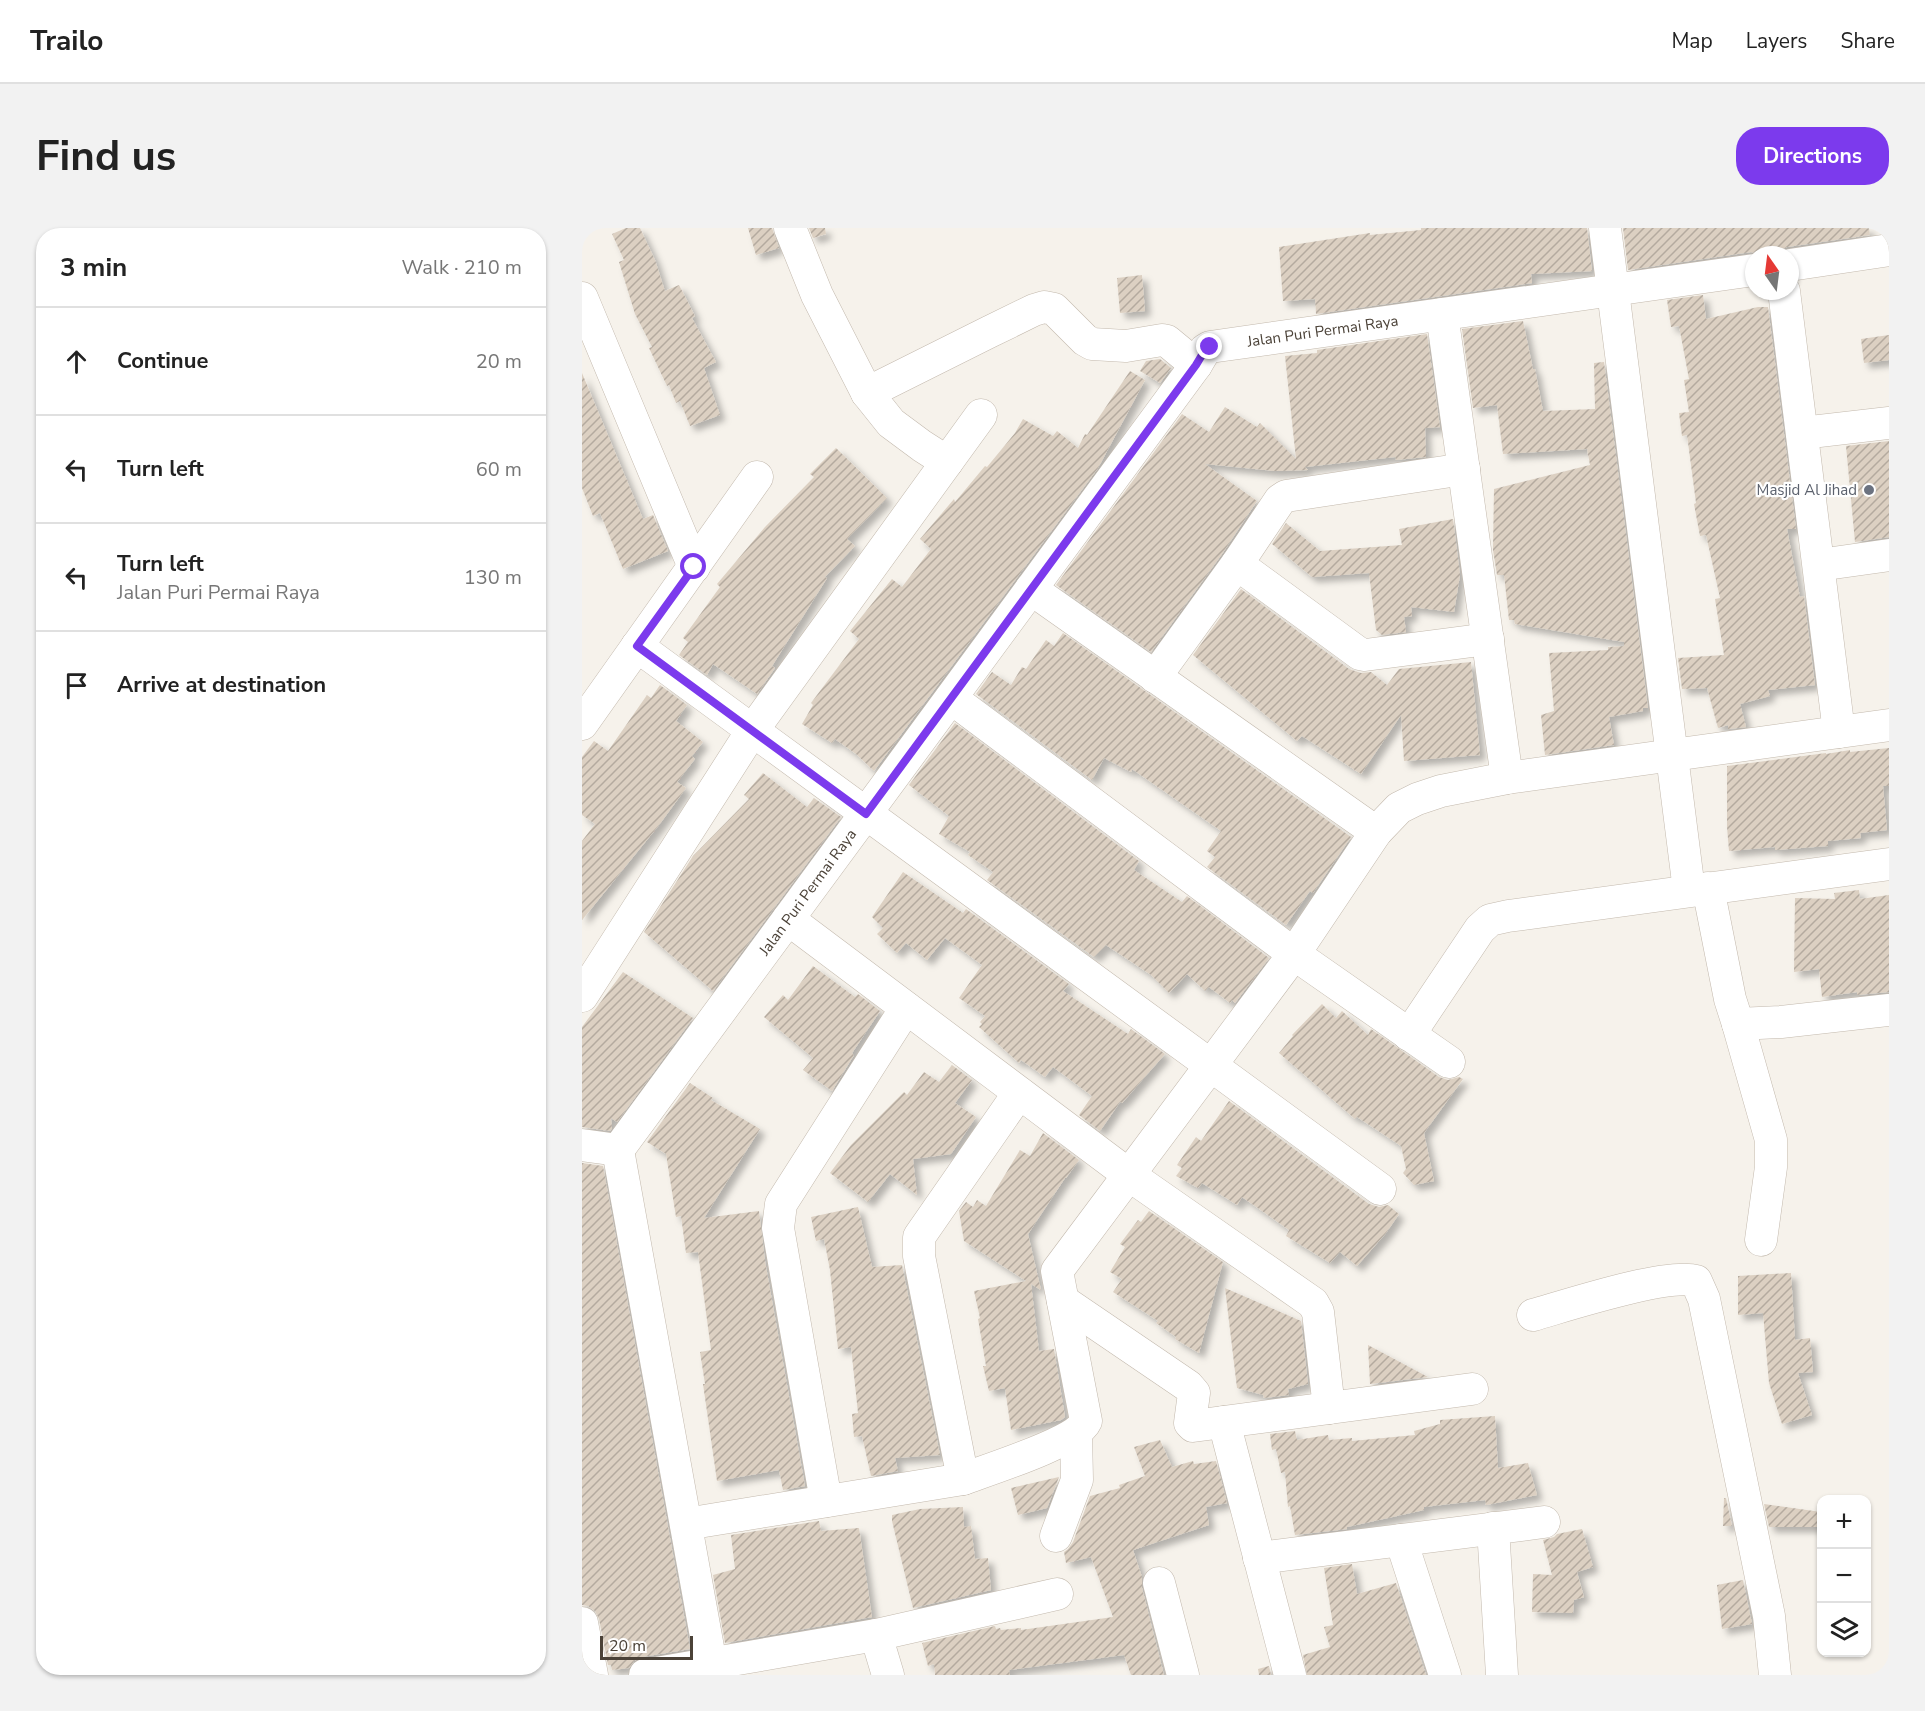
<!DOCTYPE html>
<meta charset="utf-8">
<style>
body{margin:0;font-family:"Nunito Sans",sans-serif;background:#f2f2f2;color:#222}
.controls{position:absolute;right:18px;bottom:18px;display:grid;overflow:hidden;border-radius:12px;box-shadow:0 2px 4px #0004}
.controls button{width:54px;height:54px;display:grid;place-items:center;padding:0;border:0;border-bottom:2px solid #e0e0e0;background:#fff;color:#222;font:30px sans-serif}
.compass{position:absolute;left:1163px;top:18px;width:54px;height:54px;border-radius:50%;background:#fff;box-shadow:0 2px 4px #0004;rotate:346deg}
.scale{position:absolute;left:18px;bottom:15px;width:93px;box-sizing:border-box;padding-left:6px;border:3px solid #4b4238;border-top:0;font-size:16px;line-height:21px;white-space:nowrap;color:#4b4238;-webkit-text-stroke:4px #fff;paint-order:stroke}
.stop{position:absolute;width:18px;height:18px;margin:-14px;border:4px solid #7c3aed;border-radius:50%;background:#fff}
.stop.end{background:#7c3aed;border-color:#fff;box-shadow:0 2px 6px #0008}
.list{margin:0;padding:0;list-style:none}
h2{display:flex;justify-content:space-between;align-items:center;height:78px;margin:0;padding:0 24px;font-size:26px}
h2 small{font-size:20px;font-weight:400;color:#767676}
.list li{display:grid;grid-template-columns:39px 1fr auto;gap:18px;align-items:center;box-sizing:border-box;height:108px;padding:0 24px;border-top:2px solid #e0e0e0}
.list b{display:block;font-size:22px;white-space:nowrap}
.list p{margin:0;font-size:20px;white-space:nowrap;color:#767676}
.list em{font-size:20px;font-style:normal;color:#767676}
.icon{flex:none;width:33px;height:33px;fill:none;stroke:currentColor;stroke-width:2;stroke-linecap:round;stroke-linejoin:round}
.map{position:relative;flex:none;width:1307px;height:1447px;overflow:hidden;border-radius:24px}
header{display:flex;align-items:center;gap:36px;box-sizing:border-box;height:84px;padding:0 30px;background:#fff;border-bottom:2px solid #e0e0e0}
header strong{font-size:28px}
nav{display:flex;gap:33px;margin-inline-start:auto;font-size:21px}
.intro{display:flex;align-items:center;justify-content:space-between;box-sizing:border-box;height:144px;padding:0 36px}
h1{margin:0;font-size:42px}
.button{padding:15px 27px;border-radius:24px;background:#7c3aed;color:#fff;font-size:21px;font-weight:700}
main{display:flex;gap:36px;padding:0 36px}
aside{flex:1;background:#fff;border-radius:24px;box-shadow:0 2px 4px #0004}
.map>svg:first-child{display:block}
.building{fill:url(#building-hatch);filter:url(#shadow)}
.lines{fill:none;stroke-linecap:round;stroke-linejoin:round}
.minor-casing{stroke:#c3b9ad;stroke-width:33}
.minor{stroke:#fff;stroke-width:32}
.route{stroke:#7c3aed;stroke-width:8}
.worship-dot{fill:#6b7280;stroke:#fff;stroke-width:2}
.labels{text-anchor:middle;stroke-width:4.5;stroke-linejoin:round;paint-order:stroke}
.street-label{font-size:15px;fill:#4b4238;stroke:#fff}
.worship-label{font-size:15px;fill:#5b616d;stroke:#fff;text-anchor:end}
</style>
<header>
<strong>Trailo</strong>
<nav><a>Map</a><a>Layers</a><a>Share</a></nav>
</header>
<div class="intro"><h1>Find us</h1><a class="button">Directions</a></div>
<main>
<aside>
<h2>3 min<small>Walk · 210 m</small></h2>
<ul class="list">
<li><svg class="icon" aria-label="ahead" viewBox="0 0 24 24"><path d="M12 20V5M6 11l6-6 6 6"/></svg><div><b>Continue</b></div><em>20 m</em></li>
<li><svg class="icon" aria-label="left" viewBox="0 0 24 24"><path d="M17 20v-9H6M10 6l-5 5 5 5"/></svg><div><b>Turn left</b></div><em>60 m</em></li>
<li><svg class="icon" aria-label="left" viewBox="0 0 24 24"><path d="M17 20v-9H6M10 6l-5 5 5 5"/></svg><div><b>Turn left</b><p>Jalan Puri Permai Raya</p></div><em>130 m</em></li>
<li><svg class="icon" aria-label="arrive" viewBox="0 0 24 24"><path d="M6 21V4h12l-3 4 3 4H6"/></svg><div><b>Arrive at destination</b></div></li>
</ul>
</aside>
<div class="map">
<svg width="1307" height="1447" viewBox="0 0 1307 1447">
<defs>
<pattern id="building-hatch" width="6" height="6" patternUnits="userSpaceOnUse" patternTransform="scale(1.5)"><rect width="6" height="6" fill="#dcd0c2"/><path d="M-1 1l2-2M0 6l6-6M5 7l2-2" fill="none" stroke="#b4aa9f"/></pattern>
<filter id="shadow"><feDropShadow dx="5.5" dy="5.5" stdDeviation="3" flood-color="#0004"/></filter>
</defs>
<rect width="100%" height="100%" fill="#f6f2eb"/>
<!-- building -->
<path class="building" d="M 44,0 L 58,0 L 73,32 L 83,63 L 97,57 L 113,88 L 110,90 L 134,134 L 122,140 L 138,187 L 108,198 L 98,173 L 94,175 L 87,157 L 85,158 L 67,120 L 70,119 L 53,86 L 37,34 L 42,32 L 30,6 Z
M 166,0 L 190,0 L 197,20 L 174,27 Z
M 227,0 L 243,0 L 244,6 L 231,10 Z
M 839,0 L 1005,0 L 1010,43 L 949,46 L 950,55 L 734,86 L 733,71 L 701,73 L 697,19 L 788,5 L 788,7 L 839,2 Z
M 1041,0 L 1287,0 L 1288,7 L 1205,19 L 1197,23 L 1194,27 L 1181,27 L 1169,24 L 1046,42 Z
M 560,47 L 563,83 L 538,85 L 535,50 Z
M 1121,67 L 1124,91 L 1176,79 L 1186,79 L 1214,301 L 1205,301 L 1218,369 L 1222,368 L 1233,457 L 1186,462 L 1188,468 L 1158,476 L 1164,499 L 1146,501 L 1146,497 L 1136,500 L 1125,460 L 1100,461 L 1096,430 L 1142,427 L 1133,371 L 1138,370 L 1124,307 L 1118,308 L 1112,276 L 1114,275 L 1105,207 L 1100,208 L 1097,185 L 1107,184 L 1102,152 L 1107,151 L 1097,98 L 1089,99 L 1085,72 Z
M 941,93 L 951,141 L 953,141 L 961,183 L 1013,181 L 1012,135 L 1022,134 L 1066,480 L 1061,480 L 1061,483 L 1027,489 L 1032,517 L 963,527 L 959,487 L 972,483 L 967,425 L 1026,422 L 1026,419 L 1042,418 L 1042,414 L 933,396 L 932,392 L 927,392 L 922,347 L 915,347 L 911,322 L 912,261 L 1008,237 L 1005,221 L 921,226 L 915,177 L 891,180 L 880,101 Z
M 845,106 L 858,199 L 843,200 L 844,229 L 814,232 L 813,229 L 723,239 L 726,242 L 693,243 L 623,236 L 675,273 L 640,326 L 569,424 L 474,357 L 600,186 L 627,204 L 643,179 L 675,199 L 678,195 L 714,231 L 703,128 L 735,125 L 735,122 Z
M 1307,107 L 1307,132 L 1282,135 L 1279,111 Z
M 578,131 L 589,140 L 578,155 L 558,143 L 564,133 Z
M 548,143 L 563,152 L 516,240 L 292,543 L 274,526 L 253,511 L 250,515 L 220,496 L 231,477 L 229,475 L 277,411 L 268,403 L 310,351 L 320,359 L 349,321 L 338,311 L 372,271 L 373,274 L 403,238 L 405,239 L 433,205 L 441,191 L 471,208 L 475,203 L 496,220 L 503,206 L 505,207 Z
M 0,145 L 61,291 L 71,287 L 86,323 L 41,341 L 18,285 L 11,288 L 0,260 Z
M 1307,213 L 1307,309 L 1273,314 L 1264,218 Z
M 254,220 L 305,270 L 265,311 L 273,318 L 243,349 L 245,350 L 190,438 L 193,440 L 175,466 L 131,436 L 125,447 L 97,427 L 106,414 L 101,410 L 138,359 L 135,356 L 183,299 L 232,249 L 228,246 Z
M 871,291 L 878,347 L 872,384 L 829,379 L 830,388 L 822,389 L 824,404 L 800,407 L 794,402 L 787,345 L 730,349 L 690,316 L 704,295 L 738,323 L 820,317 L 817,301 Z
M 659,361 L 767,441 L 779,445 L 789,444 L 805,457 L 817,441 L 889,434 L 898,527 L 822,533 L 819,487 L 779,546 L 720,508 L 715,513 L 611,427 Z
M 481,405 L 769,609 L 731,665 L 728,663 L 704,697 L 625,639 L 633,629 L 625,623 L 639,603 L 550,541 L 549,544 L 522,530 L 510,552 L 394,466 L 410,444 L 429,457 L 440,439 L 444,441 L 464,412 L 472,418 Z
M 78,457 L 105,477 L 94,493 L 121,514 L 110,528 L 113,531 L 95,554 L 104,560 L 77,597 L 0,692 L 0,613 L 13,596 L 0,587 L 0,529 L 12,513 L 26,523 L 65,467 L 69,470 Z
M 373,495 L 557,633 L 552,642 L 600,674 L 605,668 L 687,730 L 653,775 L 650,772 L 648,775 L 627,759 L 623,763 L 605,746 L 587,765 L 569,747 L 524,717 L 512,729 L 405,652 L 411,644 L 386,627 L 388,624 L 357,606 L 367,588 L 327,557 Z
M 1307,520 L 1307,558 L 1301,558 L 1305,602 L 1278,605 L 1279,610 L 1246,613 L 1246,618 L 1193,622 L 1193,619 L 1147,623 L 1145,599 L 1145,538 L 1244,525 L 1244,526 L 1268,522 L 1268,524 Z
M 181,545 L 225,579 L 232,570 L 259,589 L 131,763 L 62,704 L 111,628 L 167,571 L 162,567 Z
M 321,644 L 381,685 L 384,681 L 487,756 L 481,763 L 546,806 L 549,801 L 583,826 L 540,875 L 538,874 L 518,903 L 497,887 L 510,868 L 471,839 L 463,849 L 439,832 L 437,835 L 397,799 L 400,796 L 398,794 L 403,788 L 377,770 L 400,737 L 363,710 L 345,732 L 324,715 L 315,725 L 295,706 L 301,700 L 290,689 Z
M 1277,662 L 1278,671 L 1307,667 L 1307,764 L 1275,767 L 1275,764 L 1240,769 L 1237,741 L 1212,744 L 1213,670 L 1253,671 L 1252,665 Z
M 231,738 L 273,769 L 276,766 L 298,783 L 270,825 L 272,827 L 250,863 L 221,842 L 231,830 L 182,789 L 201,767 L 206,772 Z
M 41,744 L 111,790 L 35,894 L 29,890 L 30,900 L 28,903 L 0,899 L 0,799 Z
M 740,776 L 754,790 L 760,783 L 786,807 L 789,801 L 857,849 L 866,852 L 877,849 L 881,851 L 842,905 L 852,953 L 832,957 L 821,945 L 824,941 L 819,918 L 775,889 L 773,891 L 697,825 L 711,808 L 710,807 Z
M 370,837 L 390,852 L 373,875 L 394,889 L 369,926 L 331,931 L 335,967 L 308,946 L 286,974 L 248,945 L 269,917 L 322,864 L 325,867 L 342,844 L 357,854 Z
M 108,855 L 131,870 L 129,872 L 178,901 L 122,990 L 177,983 L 183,1033 L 223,1258 L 201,1262 L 197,1242 L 135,1253 L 121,1156 L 123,1156 L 118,1124 L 129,1122 L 116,1024 L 104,1025 L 99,988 L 94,989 L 84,926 L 65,914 Z
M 647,873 L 787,976 L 797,979 L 806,977 L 817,986 L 804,1005 L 775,1038 L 758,1024 L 748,1035 L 704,1008 L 707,1002 L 660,969 L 655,977 L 620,955 L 616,960 L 594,948 L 600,940 L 595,937 L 614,909 L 619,913 Z
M 461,905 L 497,932 L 484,950 L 483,950 L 446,1006 L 459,1062 L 449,1056 L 457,1123 L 472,1121 L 483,1189 L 479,1192 L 429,1202 L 423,1160 L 407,1163 L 401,1138 L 404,1138 L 396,1091 L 398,1090 L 392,1063 L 444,1053 L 382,1013 L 377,983 L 384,974 L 391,979 L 395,972 L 404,978 L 438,922 L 448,928 Z
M 0,935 L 21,938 L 108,1421 L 60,1429 L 52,1433 L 47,1440 L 30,1442 L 29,1437 L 26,1437 L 17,1391 L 13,1383 L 6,1378 L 0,1377 Z
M 276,979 L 290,1039 L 320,1037 L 358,1227 L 313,1230 L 316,1243 L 289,1248 L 280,1208 L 272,1209 L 270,1186 L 276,1185 L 269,1119 L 256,1121 L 248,1042 L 242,1011 L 234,1013 L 229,989 Z
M 567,983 L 641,1034 L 617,1125 L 593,1111 L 594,1109 L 574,1095 L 576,1093 L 531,1064 L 540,1051 L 528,1044 L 543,1019 L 538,1016 L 556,992 L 559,994 Z
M 1209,1045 L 1213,1112 L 1228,1110 L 1231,1144 L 1216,1145 L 1230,1187 L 1200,1196 L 1187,1155 L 1181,1085 L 1156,1087 L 1156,1048 Z
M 643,1060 L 719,1093 L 726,1156 L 706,1161 L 707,1167 L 682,1170 L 681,1167 L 655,1160 Z
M 786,1117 L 846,1149 L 788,1156 Z
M 913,1188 L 916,1240 L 946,1235 L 955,1267 L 904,1277 L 903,1272 L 842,1279 L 842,1282 L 765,1299 L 765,1301 L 713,1307 L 708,1278 L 706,1279 L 703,1244 L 699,1245 L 694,1221 L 690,1222 L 688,1206 L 713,1203 L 715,1212 L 746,1207 L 747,1212 L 770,1210 L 770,1213 L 833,1207 L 832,1203 L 858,1196 L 858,1192 Z
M 578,1212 L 590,1239 L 611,1233 L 612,1236 L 634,1233 L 645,1275 L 624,1279 L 627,1297 L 551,1322 L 560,1349 L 560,1360 L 582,1447 L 549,1447 L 542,1427 L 427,1442 L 428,1447 L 353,1447 L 352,1436 L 346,1438 L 340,1415 L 413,1398 L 414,1401 L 418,1400 L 419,1402 L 439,1400 L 439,1402 L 531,1389 L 509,1329 L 484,1335 L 482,1324 L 486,1321 L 491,1314 L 508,1268 L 538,1260 L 537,1257 L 563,1248 L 552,1219 Z
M 477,1249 L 465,1280 L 436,1287 L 429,1260 Z
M 1142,1270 L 1144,1270 L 1150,1298 L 1141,1298 Z
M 1182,1276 L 1239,1284 L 1237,1299 L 1187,1299 Z
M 381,1279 L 382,1299 L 389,1298 L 393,1331 L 406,1330 L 409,1362 L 331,1380 L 310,1293 L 310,1287 L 338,1281 Z
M 237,1293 L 239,1303 L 277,1300 L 290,1389 L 143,1415 L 131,1347 L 153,1341 L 149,1307 Z
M 1000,1301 L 1011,1339 L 995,1344 L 1002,1369 L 992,1372 L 991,1385 L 950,1384 L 951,1346 L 970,1347 L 961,1312 L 972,1309 L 975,1306 Z
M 770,1336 L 775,1366 L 814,1355 L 844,1447 L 725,1447 L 721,1427 L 748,1419 L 742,1399 L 751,1397 L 742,1340 Z
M 1161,1352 L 1170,1396 L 1140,1401 L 1135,1357 Z
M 687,1438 L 689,1447 L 677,1447 L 676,1441 Z"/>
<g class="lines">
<!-- minor casing -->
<g class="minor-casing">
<g id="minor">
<path d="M 208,0 L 235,67 L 285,165 L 309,195 L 340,218 L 365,234"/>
<path d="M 1023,0 L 1107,662"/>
<path d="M 1208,37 L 1307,22"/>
<path d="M 1202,63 L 1257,504"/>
<path d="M 0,70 L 112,339"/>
<path d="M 860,86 L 925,550"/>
<path d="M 285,165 L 407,104 L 452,82 L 462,79 L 472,81 L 503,112 L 510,116 L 544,118 L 580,112 L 585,113 L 614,137"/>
<path d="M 1220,205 L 1307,195"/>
<path d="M 655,336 L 778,426 L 783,427 L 906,411"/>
<path d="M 1237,337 L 1307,327"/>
<path d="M 449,361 L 794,604"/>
<path d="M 55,418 L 798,961"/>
<path d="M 573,449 L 655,336 L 698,272 L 704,268 L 882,241"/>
<path d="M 369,470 L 712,726 L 867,834"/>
<path d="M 0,496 L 175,249"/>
<path d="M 1126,660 L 1148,771 L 1156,796 L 1199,794 L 1307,782"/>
<path d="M 206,691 L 547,947 L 731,1075 L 736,1084 L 747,1180"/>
<path d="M 0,768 L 170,503 L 399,187"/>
<path d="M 1156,796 L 1189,912 L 1189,939 L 1179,1012"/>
<path d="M 827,807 L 898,701 L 908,692 L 926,688 L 1307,636"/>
<path d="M 0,917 L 36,922"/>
<path id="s1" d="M 36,922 L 614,137 L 623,122 L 628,119 L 1172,42"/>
<path d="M 36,922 L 129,1436"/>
<path d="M 481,1073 L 606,1158 L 612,1165 L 608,1195 L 611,1198 L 890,1161"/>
<path d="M 951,1087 C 983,1078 1086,1044 1114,1053 L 1122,1071 L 1187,1388 L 1193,1447"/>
<path d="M 642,1194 L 708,1447"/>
<path d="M 381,1251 C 405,1242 495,1214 504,1193 L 475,1043 L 712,726 L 794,604 L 817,580 L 835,571 L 859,563 L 925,550 L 1307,497"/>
<path d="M 244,1273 L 196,1000 L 199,976 L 324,780"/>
<path d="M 104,1296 L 381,1251 L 337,1028 L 337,1009 L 437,865"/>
<path d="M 911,1300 L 920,1447"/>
<path d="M 474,1308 L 495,1252 L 494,1205"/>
<path d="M 819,1312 L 863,1447"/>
<path d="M 677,1330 L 962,1294"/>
<path d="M 577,1355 L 601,1447"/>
<path d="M 0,1395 L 10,1447"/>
<path d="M 294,1407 L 306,1447"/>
<path d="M 63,1447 L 294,1407 L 475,1366"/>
</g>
</g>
<!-- minor -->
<use href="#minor" class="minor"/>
</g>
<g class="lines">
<!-- route -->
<path class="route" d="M 112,339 L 55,418 L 284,586 L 614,137 L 623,122 L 628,119"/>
</g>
<!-- markers -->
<circle class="worship-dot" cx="1287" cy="262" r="6"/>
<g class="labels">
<!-- street labels -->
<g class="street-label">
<text dy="5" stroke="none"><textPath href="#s1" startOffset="1112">Jalan Puri Permai Raya</textPath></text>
<text dy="5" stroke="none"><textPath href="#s1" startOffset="320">Jalan Puri Permai Raya</textPath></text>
</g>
<!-- worship labels -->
<g class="worship-label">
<text x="1275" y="267">Masjid Al Jihad</text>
</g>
</g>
</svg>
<div class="controls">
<button>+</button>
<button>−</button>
<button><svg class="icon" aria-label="layers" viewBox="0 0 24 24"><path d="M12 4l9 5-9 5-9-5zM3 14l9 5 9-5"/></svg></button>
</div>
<svg class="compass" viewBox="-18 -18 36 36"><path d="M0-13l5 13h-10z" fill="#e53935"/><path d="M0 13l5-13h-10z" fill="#767676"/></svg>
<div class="scale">20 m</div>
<div class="stop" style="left:112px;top:339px"></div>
<div class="stop end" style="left:628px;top:119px"></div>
</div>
</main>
